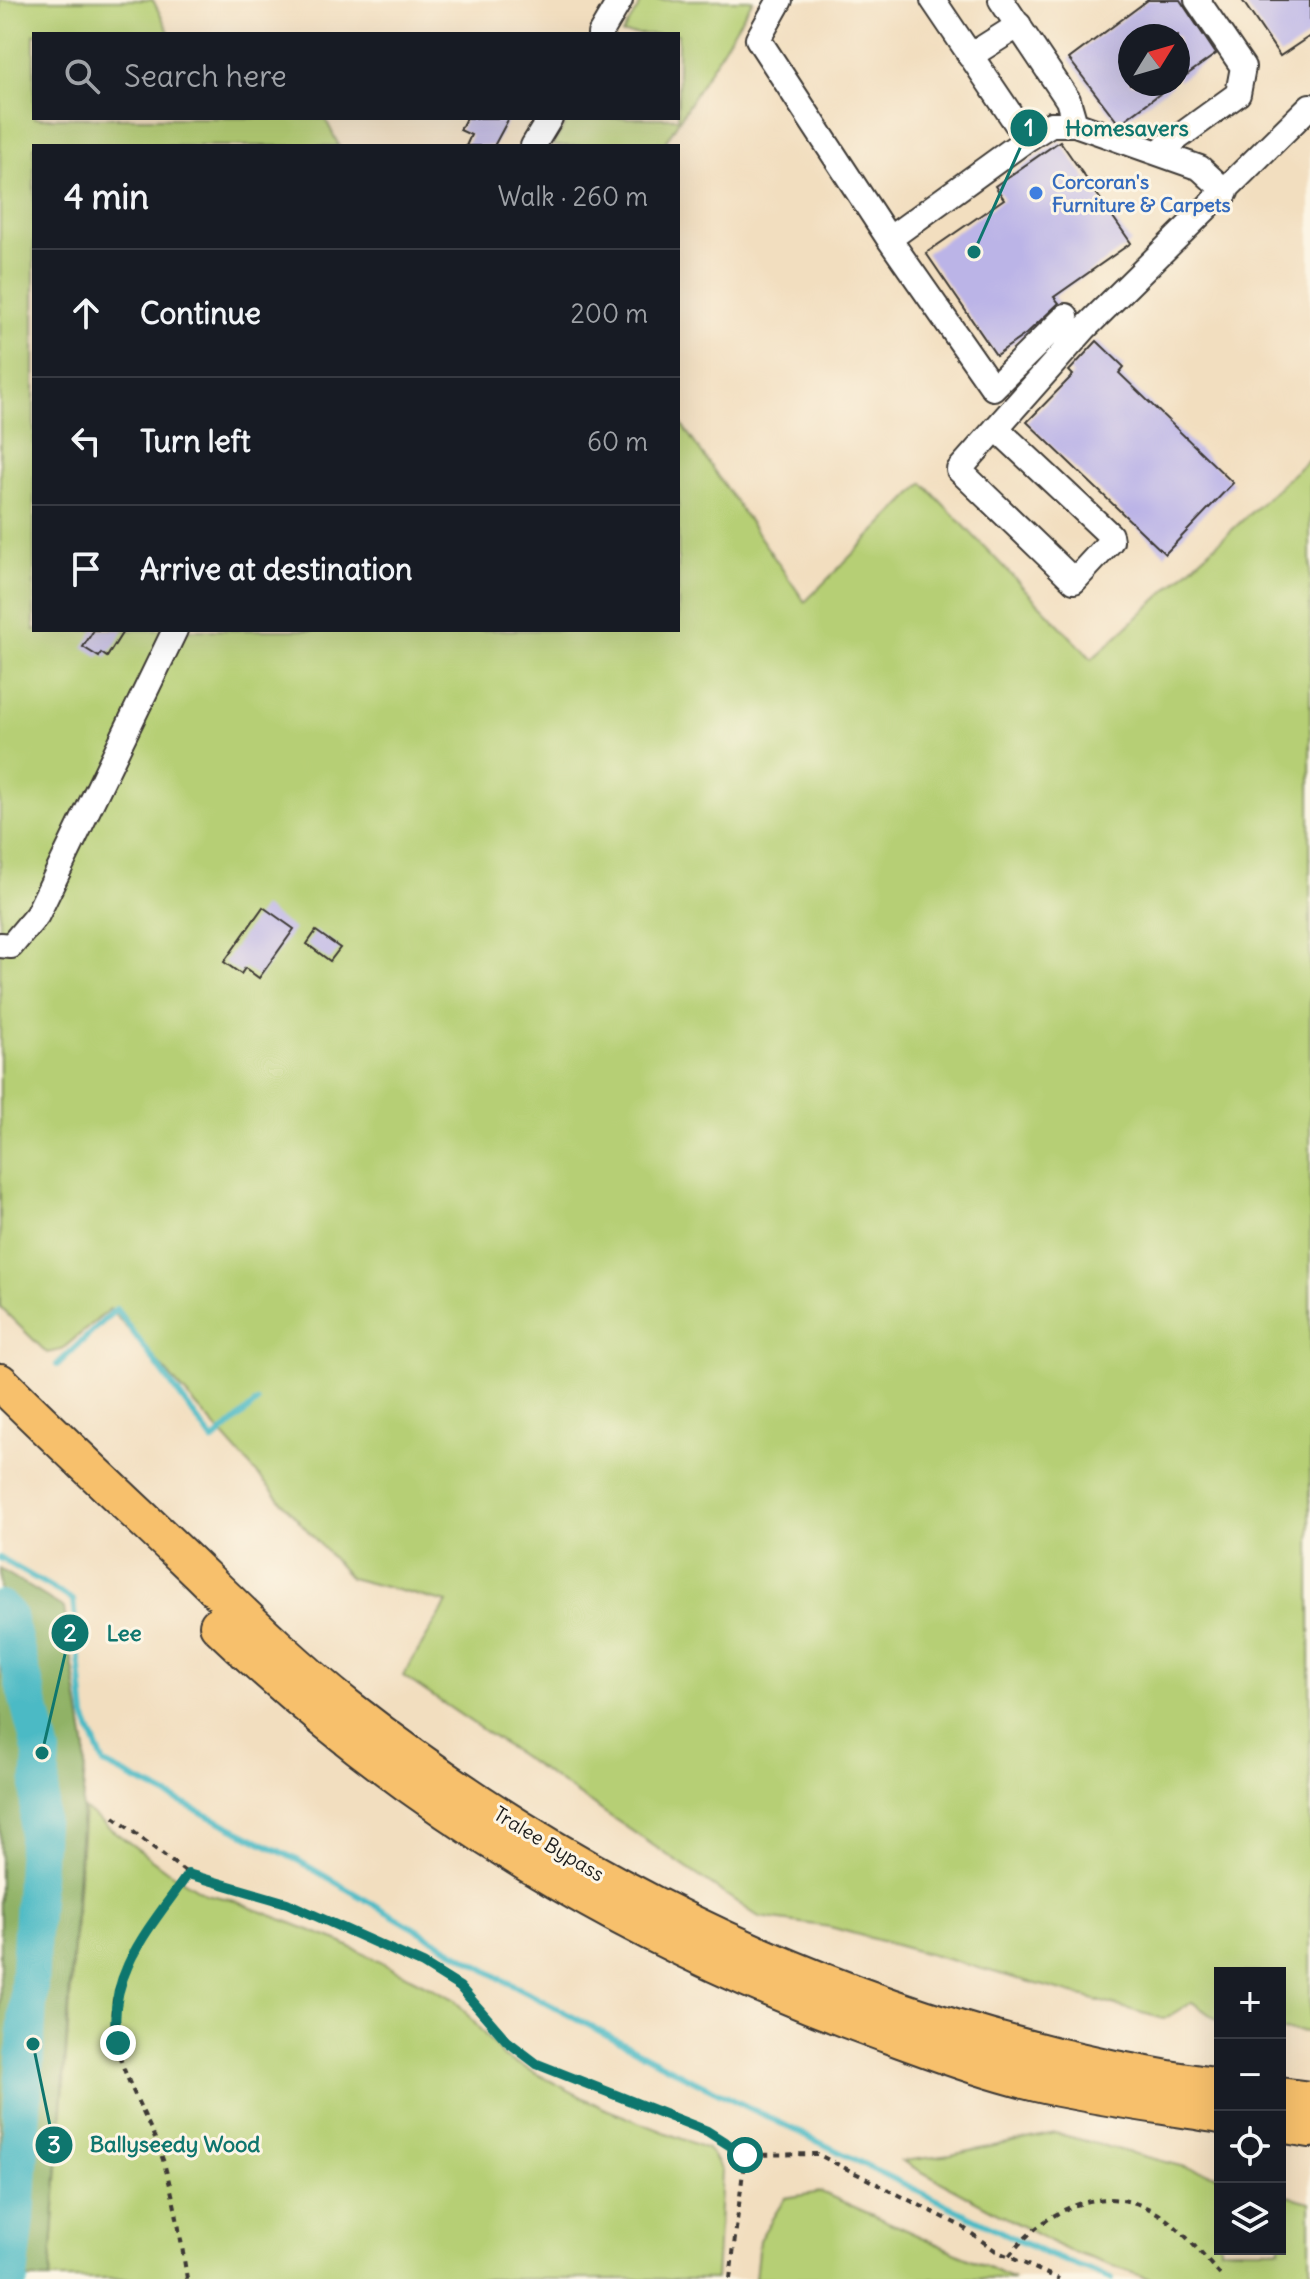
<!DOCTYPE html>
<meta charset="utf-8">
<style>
body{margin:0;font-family:Delius,sans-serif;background:#242831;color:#f1f3f6}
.controls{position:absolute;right:24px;bottom:24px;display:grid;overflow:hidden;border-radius:0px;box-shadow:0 8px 32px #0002}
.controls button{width:72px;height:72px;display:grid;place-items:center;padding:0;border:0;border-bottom:2px solid #363941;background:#171b24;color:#f1f3f6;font:40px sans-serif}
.compass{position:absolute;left:1118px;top:24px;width:72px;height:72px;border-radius:50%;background:#171b24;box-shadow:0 8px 32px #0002;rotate:53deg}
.stop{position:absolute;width:24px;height:24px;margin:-18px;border:6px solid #0f766e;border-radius:50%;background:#fff}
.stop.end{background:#0f766e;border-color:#fff;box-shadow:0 2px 8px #0008}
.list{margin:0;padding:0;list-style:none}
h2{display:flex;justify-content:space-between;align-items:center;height:104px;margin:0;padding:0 32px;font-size:34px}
h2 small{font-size:26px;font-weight:400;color:#9ea1a6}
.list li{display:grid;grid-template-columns:52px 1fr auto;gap:24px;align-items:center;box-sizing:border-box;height:128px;padding:0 32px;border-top:2px solid #363941}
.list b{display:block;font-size:30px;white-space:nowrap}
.list em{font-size:26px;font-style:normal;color:#9ea1a6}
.icon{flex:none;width:44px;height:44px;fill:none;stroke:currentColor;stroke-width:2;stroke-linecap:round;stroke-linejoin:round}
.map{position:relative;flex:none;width:1310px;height:2279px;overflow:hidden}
.search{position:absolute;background:#171b24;box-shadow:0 8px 32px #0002;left:32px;top:32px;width:648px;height:88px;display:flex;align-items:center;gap:20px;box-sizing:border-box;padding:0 28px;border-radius:0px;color:#9ea1a6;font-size:30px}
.panel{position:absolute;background:#171b24;box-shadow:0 8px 32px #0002;left:32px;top:144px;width:648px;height:488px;border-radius:0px}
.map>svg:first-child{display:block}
.green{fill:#b6cf75;stroke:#697648;stroke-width:2}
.forest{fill:#90b266;stroke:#566741;stroke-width:2}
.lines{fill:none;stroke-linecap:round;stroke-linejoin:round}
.stream{stroke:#4cbac5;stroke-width:6}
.river{stroke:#4cbac5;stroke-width:38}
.building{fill:#bbb4e7}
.minor-casing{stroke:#3c3934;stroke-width:28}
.highway-casing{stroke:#3c3934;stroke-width:40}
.path{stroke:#3c3934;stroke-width:4;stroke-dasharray:6 6;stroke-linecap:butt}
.minor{stroke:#fff;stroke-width:24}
.highway{stroke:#f7c06c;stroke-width:36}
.route{stroke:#0f766e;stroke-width:10}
.shop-dot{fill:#3f7fe0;stroke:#fcf5e5;stroke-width:3}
.labels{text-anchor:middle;stroke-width:6;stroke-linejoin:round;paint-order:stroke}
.shop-label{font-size:20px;font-weight:bold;fill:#366cbe;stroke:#fcf5e5;text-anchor:start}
.street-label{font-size:20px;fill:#1c1c1c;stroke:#fcf5e5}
.leader{fill:none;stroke:#0f766e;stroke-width:3}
.callout-dot{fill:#0f766e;stroke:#fcf5e5;stroke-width:3}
.mark-label{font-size:24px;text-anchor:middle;font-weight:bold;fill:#fff}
.callout-label{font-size:22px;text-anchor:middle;font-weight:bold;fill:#0f766e;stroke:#fcf5e5;stroke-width:6;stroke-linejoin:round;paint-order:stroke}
</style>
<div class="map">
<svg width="1310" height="2279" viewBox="0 0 1310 2279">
<rect width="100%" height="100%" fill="#fcf5e5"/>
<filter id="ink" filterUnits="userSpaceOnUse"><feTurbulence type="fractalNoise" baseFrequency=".0125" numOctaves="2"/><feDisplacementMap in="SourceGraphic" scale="16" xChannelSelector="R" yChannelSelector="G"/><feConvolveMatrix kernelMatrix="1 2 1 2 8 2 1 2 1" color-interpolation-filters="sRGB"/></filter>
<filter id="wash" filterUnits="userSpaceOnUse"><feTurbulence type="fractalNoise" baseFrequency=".006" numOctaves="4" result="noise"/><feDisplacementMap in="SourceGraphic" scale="32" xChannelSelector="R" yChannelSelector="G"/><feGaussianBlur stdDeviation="1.8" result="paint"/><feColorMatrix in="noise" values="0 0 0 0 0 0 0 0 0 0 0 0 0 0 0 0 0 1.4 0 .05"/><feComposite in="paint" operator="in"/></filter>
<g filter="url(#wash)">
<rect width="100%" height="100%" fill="#f2debf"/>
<!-- green -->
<path class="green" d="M 0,0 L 153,0 L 170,34 L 34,34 L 34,118 L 325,118 L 339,146 L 34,146 L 34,630 L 678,630 L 678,419 L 805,602 L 923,483 L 1092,659 L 1310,458 L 1310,2032 L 1280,2030 L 1280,1973 L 1220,1973 L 1220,2022 L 1192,2002 L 1164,2019 L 830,1927 L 759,1917 L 403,1676 L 447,1603 L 350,1578 L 110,1309 L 61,1350 L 47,1353 L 0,1307 Z
M 643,0 L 753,0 L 663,146 L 552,146 L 569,118 L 678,118 L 678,34 L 622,34 Z
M 84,1809 L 166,1870 L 206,1894 L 229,1899 L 338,1941 L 454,1999 L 504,2057 L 603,2108 L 708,2149 L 722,2171 L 716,2279 L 50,2279 Z
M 1055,2133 L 1220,2176 L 1220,2249 L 1280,2249 L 1280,2194 L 1310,2202 L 1310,2279 L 1150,2279 L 1064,2249 L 902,2161 L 951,2155 Z
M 821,2192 L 986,2266 L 1013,2279 L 755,2279 L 759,2240 L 785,2198 Z"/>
<!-- forest -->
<path class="forest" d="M 0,1569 L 64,1608 L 86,1751 L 50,2279 L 0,2279 Z"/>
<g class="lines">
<!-- stream -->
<path class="stream" d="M 57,1365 L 116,1309 L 213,1441 L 257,1402
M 0,1558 L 73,1600 L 85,1717 L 104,1764 L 299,1861 L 503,1980 L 683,2075 L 1044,2253 L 1111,2279"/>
<!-- river -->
<path class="river" d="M 0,1609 L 7,1616 L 42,1753 L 16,2220 L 9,2279"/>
</g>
<g id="blocks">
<!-- building -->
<path class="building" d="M 1148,0 L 1180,0 L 1216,54 L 1178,81 L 1178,36 L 1130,36 L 1130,84 L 1173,84 L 1119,124 L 1069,59 Z
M 1242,0 L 1310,0 L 1310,36 L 1280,56 Z
M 466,118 L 509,118 L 494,146 L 466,146 L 471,135 L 460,130 Z
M 1060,141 L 1131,243 L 1054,297 L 1059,303 L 1026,334 L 996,355 L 926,253 L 1004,199 L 995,186 Z
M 1097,341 L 1124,367 L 1119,373 L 1233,483 L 1165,554 L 1027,422 L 1073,375 L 1069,371 Z
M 94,630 L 124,630 L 107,657 L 101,653 L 99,657 L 83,647 Z
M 263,907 L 294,929 L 259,978 L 245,968 L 241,974 L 224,962 Z
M 316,931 L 340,948 L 330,961 L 307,944 Z"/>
</g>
</g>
<g filter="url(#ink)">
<use href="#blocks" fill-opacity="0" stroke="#3c3934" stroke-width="2"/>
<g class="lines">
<!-- minor casing -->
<g class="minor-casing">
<path id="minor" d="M 780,0 L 758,39 L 889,239 L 1027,139
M 933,0 L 1027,139 L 1051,124 L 1075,124 L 1200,168 L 1226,192
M 1001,0 L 1068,100 L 1075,124
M 600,34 L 620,0
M 970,56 L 1019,25
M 533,146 L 550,118
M 1158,152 L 1238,94 L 1243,67 L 1197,0
M 889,239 L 993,388 L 1066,316
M 996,428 L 1110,535 L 1111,541 L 1074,581 L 959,470 L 1085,328 L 1310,106
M 0,945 L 11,946 L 37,915 L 175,630"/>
</g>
<!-- highway casing -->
<g class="highway-casing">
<path id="highway" d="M 0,1382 C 60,1441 122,1499 183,1557 C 237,1609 290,1662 348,1708 C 599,1905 903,2043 1220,2087
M 218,1625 C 407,1807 634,1943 881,2032 C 938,2053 999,2076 1059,2088 C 1112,2099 1167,2106 1220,2115
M 1280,2096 L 1310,2100
M 1280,2124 L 1310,2129"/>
</g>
<!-- path -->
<path class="path" d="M 114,1817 L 188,1874 L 305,1910 L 441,1974 C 478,1999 499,2041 537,2064 L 707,2131 L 745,2155 L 817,2154 L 961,2226 L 996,2251 L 1059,2279
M 1009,2256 C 1047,2208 1107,2178 1163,2217 C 1186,2233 1205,2259 1224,2279
M 187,2279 C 181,2239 175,2199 163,2160 C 147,2109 100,2048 116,1993 C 129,1949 162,1911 188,1874
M 730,2279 L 745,2155"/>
<!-- minor -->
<use href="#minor" class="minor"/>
<!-- highway -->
<use href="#highway" class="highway"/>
</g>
</g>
<g class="lines" filter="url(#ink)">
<!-- route -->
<path class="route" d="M 118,2043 C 103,1977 153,1924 188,1874 L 287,1903 L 423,1964 L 460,1987 L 507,2041 L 537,2064 L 707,2131 L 745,2155"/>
</g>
<!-- markers -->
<circle class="shop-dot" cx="1036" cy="193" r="8"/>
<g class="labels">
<!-- shop labels -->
<g class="shop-label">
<text x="1052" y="189">Corcoran's<tspan x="1052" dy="23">Furniture &amp; Carpets</tspan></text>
</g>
<!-- street labels -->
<g class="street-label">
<text transform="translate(549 1844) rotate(31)" y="7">Tralee Bypass</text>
</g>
</g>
<!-- callouts -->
<path class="leader" d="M974 252L1029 128M42 1753L70 1633M33 2044L54 2145"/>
<g class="callout-dot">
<circle cx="974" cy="252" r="8"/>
<circle cx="42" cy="1753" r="8"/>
<circle cx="33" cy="2044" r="8"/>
<circle cx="1029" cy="128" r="20"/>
<circle cx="70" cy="1633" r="20"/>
<circle cx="54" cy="2145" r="20"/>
</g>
<g class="mark-label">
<text x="1029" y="136">1</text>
<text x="70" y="1641">2</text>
<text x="54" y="2153">3</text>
</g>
<g class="callout-label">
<text x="1127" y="136">Homesavers</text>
<text x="124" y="1641">Lee</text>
<text x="175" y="2152">Ballyseedy Wood</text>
</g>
</svg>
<div class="controls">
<button>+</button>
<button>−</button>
<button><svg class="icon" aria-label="locate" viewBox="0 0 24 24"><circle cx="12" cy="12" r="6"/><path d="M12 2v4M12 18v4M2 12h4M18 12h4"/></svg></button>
<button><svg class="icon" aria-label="layers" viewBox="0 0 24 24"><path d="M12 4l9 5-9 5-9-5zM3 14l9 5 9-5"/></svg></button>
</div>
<svg class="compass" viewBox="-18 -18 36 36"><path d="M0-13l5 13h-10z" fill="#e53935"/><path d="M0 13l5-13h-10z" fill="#9ea1a6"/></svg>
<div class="stop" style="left:745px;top:2155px"></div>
<div class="stop end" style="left:118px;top:2043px"></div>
<div class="search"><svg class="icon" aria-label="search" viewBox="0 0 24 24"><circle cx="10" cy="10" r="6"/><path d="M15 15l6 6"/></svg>Search here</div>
<section class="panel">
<h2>4 min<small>Walk · 260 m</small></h2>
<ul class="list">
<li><svg class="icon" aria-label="ahead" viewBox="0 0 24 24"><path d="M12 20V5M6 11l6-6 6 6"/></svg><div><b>Continue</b></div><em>200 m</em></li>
<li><svg class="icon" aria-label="left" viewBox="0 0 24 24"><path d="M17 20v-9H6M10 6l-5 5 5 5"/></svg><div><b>Turn left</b></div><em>60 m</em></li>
<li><svg class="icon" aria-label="arrive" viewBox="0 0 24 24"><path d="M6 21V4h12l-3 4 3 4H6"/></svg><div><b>Arrive at destination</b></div></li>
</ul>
</section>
</div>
